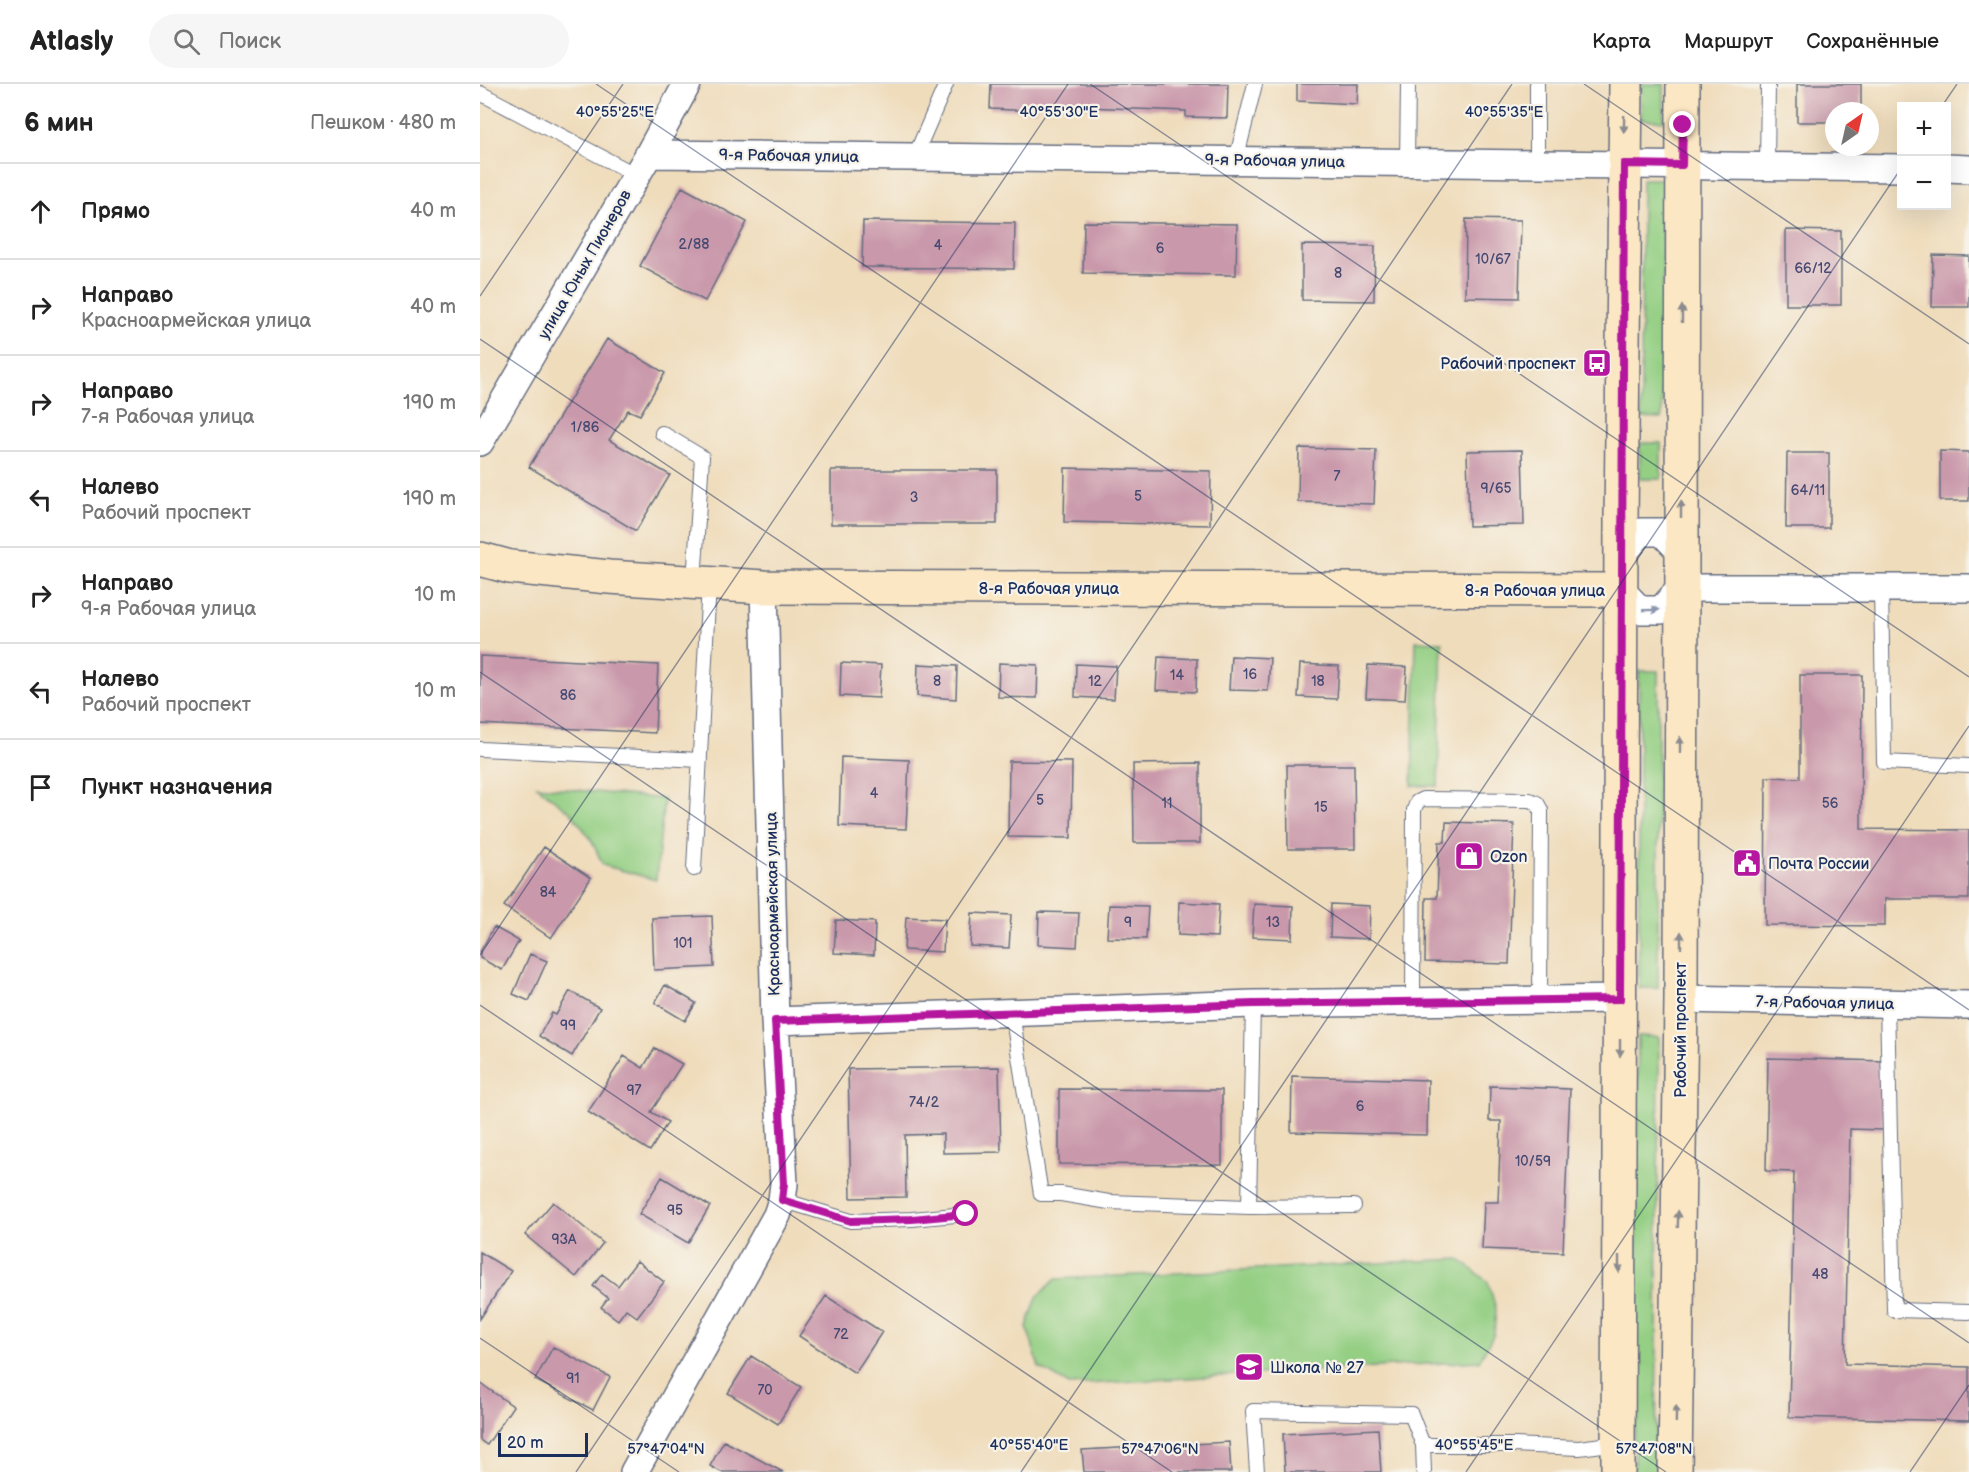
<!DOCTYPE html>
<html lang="ru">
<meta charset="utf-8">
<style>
body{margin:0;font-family:"Balsamiq Sans",sans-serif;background:#f6f6f6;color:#222}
.controls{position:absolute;right:18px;top:18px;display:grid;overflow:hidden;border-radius:0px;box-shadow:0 6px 24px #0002}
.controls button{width:54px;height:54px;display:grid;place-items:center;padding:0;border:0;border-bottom:2px solid #e0e0e0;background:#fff;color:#222;font:30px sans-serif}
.compass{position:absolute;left:1345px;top:18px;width:54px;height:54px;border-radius:50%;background:#fff;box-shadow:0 6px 24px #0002;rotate:34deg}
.scale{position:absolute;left:18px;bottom:15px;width:90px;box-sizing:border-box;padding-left:6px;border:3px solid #1b2f5e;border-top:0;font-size:16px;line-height:21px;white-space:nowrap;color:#1b2f5e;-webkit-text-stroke:4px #f7f3e8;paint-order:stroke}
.stop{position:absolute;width:18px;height:18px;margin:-14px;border:4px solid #b5179e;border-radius:50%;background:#fff}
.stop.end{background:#b5179e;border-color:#fff;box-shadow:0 2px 6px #0008}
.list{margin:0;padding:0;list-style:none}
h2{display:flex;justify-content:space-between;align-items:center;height:78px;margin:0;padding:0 24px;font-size:26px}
h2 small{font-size:20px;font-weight:400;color:#767676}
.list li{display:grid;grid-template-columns:39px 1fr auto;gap:18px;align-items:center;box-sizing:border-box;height:96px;padding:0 24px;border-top:2px solid #e0e0e0}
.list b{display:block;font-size:22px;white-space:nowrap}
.list p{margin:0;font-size:20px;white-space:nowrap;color:#767676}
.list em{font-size:20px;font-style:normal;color:#767676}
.icon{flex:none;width:33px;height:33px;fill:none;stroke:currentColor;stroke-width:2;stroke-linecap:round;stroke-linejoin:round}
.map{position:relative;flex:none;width:1489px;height:1388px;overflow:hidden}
header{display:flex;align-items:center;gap:36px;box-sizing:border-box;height:84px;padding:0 30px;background:#fff;border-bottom:2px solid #e0e0e0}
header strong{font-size:28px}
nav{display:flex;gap:33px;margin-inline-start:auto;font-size:21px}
.search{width:420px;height:54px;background:#f6f6f6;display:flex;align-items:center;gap:15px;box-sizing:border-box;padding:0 21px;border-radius:33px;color:#767676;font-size:22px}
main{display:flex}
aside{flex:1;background:#fff}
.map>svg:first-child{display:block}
.green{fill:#94cf84;stroke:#587f71;stroke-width:1.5}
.building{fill:#c998aa}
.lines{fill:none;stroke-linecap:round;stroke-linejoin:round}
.lane-casing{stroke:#656c7f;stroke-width:16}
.street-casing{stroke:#656c7f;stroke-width:30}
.secondary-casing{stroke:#656c7f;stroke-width:36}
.lane{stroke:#fff;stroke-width:14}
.street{stroke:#fff;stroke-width:27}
.secondary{stroke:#fbe7c3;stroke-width:33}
.oneway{fill:#8b8b90}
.oneway2{fill:#8d97ae}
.route{stroke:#b5179e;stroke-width:8}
.ticks{fill:none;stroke:#1b2f5e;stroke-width:1.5;stroke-opacity:0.45}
.labels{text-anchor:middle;stroke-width:4.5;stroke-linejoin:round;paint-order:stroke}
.number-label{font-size:14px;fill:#464971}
.street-label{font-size:16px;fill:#1b2f5e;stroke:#f7f3e8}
.poi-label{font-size:16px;fill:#1b2f5e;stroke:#f7f3e8;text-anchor:start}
.ticks-label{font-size:15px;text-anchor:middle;fill:#1b2f5e;stroke:#f7f3e8;stroke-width:4.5;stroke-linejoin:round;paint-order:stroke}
</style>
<header>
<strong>Atlasly</strong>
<div class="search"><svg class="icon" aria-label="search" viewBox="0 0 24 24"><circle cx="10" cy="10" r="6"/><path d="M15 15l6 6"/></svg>Поиск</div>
<nav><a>Карта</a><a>Маршрут</a><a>Сохранённые</a></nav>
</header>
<main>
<aside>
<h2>6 мин<small>Пешком · 480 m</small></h2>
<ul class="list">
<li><svg class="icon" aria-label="ahead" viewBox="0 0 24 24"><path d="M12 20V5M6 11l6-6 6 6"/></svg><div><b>Прямо</b></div><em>40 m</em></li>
<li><svg class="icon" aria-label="right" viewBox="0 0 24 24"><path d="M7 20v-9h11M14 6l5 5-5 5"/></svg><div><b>Направо</b><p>Красноармейская улица</p></div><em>40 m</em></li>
<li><svg class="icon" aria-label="right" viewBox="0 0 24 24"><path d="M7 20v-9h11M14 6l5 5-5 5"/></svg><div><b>Направо</b><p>7-я Рабочая улица</p></div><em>190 m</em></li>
<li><svg class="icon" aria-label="left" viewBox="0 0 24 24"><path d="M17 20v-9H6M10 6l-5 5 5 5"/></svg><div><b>Налево</b><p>Рабочий проспект</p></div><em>190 m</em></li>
<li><svg class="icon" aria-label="right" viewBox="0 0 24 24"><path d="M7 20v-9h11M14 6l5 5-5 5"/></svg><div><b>Направо</b><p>9-я Рабочая улица</p></div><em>10 m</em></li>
<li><svg class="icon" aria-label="left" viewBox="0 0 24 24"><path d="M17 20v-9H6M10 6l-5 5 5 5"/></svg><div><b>Налево</b><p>Рабочий проспект</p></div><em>10 m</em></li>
<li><svg class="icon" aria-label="arrive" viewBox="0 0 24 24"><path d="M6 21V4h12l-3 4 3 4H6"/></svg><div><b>Пункт назначения</b></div></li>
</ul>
</aside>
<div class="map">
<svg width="1489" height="1388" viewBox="0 0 1489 1388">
<rect width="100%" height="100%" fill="#f7f3e8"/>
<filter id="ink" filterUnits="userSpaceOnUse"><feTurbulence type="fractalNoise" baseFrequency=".0167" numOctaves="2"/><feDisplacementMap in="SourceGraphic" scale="12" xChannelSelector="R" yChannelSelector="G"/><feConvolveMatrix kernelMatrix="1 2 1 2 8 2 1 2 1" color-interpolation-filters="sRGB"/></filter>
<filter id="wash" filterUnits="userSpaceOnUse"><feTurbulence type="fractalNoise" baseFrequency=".008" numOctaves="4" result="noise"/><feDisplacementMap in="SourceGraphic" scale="24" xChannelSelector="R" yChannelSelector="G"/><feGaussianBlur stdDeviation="1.35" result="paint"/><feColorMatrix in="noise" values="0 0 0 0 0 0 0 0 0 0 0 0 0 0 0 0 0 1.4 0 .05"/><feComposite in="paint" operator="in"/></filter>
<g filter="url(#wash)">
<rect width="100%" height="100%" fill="#efdcbb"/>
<!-- green -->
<path class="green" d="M 1161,0 L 1184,0 L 1184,37 L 1161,35 Z
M 1162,95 L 1184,95 L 1182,335 L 1161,334 Z
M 1160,359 L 1181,359 L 1181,395 L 1160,395 Z
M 936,557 L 962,558 L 958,702 L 932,702 Z
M 1159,587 L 1178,587 L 1178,904 L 1159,904 Z
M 57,702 L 184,715 L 176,796 L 123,781 L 111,755 L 91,729 Z
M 1158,952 L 1179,953 L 1176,1388 L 1154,1388 Z
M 979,1175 L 1008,1198 L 1016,1225 L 1014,1250 L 999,1277 L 589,1301 L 559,1283 L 547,1243 L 557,1213 L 576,1195 Z"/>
<g id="blocks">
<!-- building -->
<path class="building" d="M 511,0 L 748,0 L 747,34 L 706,33 L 706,27 L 556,21 L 556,27 L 510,25 Z
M 817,0 L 878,0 L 877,20 L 817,17 Z
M 1317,0 L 1381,0 L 1381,27 L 1354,27 L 1354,38 L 1317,38 Z
M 202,103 L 267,138 L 225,217 L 160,182 Z
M 986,135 L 1041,136 L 1039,214 L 985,213 Z
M 383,137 L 535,139 L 534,185 L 382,183 Z
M 604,138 L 757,140 L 756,191 L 603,189 Z
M 1306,146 L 1361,147 L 1361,221 L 1306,221 Z
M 822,161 L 895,162 L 894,217 L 822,216 Z
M 1453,171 L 1489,172 L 1489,223 L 1452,223 Z
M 127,255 L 185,289 L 160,331 L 148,326 L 129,356 L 190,391 L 156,447 L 49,383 Z
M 819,364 L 896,366 L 894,420 L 818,418 Z
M 1042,366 L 1044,441 L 989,442 L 987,367 Z
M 1460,367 L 1489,368 L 1489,417 L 1460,417 Z
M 1307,369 L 1349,369 L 1349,444 L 1306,444 Z
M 585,384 L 731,387 L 730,441 L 584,438 Z
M 351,386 L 517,386 L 517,440 L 351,440 Z
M 0,572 L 178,581 L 175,649 L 0,640 Z
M 751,572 L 790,574 L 788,607 L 749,606 Z
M 678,573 L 717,575 L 716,608 L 676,606 Z
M 361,579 L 401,581 L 399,614 L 360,612 Z
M 519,579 L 558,581 L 557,614 L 518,613 Z
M 438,580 L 477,582 L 476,615 L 437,612 Z
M 596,580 L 636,582 L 634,615 L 595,613 Z
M 820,580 L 859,582 L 857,615 L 818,613 Z
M 888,581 L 927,583 L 925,616 L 886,614 Z
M 1320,591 L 1382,591 L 1381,745 L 1489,746 L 1489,815 L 1405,815 L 1405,842 L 1285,841 L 1286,693 L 1320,694 Z
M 361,673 L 429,676 L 426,745 L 359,742 Z
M 529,677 L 592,678 L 591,754 L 528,753 Z
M 720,679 L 720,759 L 654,759 L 653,680 Z
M 807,681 L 874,681 L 875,765 L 808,765 Z
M 966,738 L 1034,740 L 1029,880 L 945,878 L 946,814 L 957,814 L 959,758 L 965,758 Z
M 64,763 L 111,794 L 71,854 L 24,822 Z
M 699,818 L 739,820 L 737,853 L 698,851 Z
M 774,820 L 813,822 L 812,855 L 772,853 Z
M 851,820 L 890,822 L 889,855 L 850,853 Z
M 629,821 L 668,822 L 666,855 L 627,854 Z
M 559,828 L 599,829 L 597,863 L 558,861 Z
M 492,829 L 531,831 L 529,864 L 490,862 Z
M 232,832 L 234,883 L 174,886 L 172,834 Z
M 426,833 L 465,835 L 463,868 L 424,866 Z
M 356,836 L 395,838 L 394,871 L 354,869 Z
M 14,843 L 39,857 L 22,886 L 0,874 L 0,868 Z
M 50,870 L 67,877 L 49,917 L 33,910 Z
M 185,901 L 216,919 L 205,937 L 175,919 Z
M 90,907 L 120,924 L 92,972 L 59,952 L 72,929 L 76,931 Z
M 175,964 L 202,980 L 171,1028 L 188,1038 L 170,1067 L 108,1028 L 144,972 L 163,984 Z
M 1288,974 L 1404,977 L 1403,1046 L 1370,1045 L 1365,1280 L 1489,1283 L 1489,1337 L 1309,1333 L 1314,1088 L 1286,1087 Z
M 519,983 L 521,1068 L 463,1069 L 463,1050 L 425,1051 L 426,1113 L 371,1114 L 368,985 Z
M 812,992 L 948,996 L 947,1051 L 811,1048 Z
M 1010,1002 L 1090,1005 L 1083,1168 L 1002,1165 L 1004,1118 L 1018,1118 L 1021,1037 L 1009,1037 Z
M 579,1005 L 742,1006 L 742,1081 L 579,1080 Z
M 182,1093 L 230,1122 L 208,1159 L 159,1130 Z
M 73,1118 L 123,1159 L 96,1193 L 45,1151 Z
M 0,1168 L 31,1187 L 0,1235 Z
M 157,1177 L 184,1198 L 157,1233 L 146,1225 L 138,1236 L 121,1223 L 128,1214 L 113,1202 L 122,1190 L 138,1202 Z
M 346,1212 L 402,1248 L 375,1289 L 319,1252 Z
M 73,1263 L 130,1293 L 113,1326 L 55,1296 Z
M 271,1272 L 321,1303 L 298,1340 L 248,1309 Z
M 0,1299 L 33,1322 L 7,1361 L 0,1356 Z
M 898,1345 L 901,1388 L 805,1388 L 803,1350 Z
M 244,1357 L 303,1388 L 241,1388 L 230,1382 Z
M 749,1358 L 751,1388 L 604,1388 L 602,1366 Z"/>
</g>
</g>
<g filter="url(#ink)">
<use href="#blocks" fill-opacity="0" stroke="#656c7f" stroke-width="1.5"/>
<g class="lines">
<!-- lane casing -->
<g class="lane-casing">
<path id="lane" d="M 0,9 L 156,91
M 435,72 L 466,0
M 756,76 L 775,0
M 927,78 L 928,0
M 1057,79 L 1057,0
M 1287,82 L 1288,0
M 182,349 L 222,373 L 214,498
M 1401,504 L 1404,678 L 1489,682
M 0,665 L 220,676
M 214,785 L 229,499
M 933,917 L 934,726 L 937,718 L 943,715 L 1050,716 L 1057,719 L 1061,726 L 1060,915
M 1407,919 L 1414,1226 L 1489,1228
M 532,929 L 561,1110 L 581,1110 L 629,1118 L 769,1123 L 874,1122
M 302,1116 L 371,1137 L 432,1135 L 486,1130
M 769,1123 L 773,920
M 777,1388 L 773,1327 L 931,1330 L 943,1361
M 944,1388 L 943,1361 L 1034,1361 L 1099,1364 L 1138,1359"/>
</g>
<!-- street casing -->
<g class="street-casing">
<path id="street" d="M 169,70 L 1422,84
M 1466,84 L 1489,85
M 0,358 L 169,70 L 207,0
M 1141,472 L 1161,448 L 1182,448 L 1201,468
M 1141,506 L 1160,526 L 1181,526 L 1201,504 L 1489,504
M 1201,915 L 1489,921
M 295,937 L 773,920 L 1140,915
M 154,1388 L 297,1131 L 302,1116 L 304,1100 L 295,937 L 284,503"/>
</g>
<!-- secondary casing -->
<g class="secondary-casing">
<path id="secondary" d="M 0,475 L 30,483 L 129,493 L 284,503 L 1141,506
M 1138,1388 L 1141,437 L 1146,0
M 1195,1388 L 1201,915 L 1203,0"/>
</g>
<!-- lane -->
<use href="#lane" class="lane"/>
<!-- street -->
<use href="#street" class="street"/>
<!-- secondary -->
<use href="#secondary" class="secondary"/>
</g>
<!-- one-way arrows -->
<defs><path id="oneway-solid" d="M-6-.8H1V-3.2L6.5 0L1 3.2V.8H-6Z" transform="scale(1.5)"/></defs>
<g class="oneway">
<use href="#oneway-solid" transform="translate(1144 40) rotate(91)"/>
<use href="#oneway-solid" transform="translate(1202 230) rotate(-90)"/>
<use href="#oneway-solid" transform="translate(1201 425) rotate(-90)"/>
<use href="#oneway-solid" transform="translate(1200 661) rotate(-90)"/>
<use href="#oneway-solid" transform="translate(1201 856) rotate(-90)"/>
<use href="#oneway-solid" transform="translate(1140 964) rotate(90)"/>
<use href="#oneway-solid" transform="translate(1198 1135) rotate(-89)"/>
<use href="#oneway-solid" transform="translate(1139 1180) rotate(90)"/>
<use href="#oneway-solid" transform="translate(1196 1330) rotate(-89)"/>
</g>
<use class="oneway2" href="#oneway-solid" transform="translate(1171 526) rotate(-1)"/>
</g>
<g class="lines" filter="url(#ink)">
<!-- route -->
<path class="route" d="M 486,1130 L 432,1135 L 371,1137 L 302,1116 L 304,1100 L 295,937 L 773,920 L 1140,915 L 1144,80 L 1202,81 L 1203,41"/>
</g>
<!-- ticks -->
<path class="ticks" d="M 116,0 L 1489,926M 610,0 L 1489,593M 1104,0 L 1489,260M 1462,22 L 1477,0M 0,212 L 143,0M 0,255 L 1489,1259M 0,588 L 1186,1388M 0,871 L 588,0M 0,921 L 692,1388M 0,1254 L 199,1388M 96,1388 L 1032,0M 541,1388 L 1422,83M 986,1388 L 1489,642M 1430,1388 L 1489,1301"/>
<!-- icons -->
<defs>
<g id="bus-square" transform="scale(1.5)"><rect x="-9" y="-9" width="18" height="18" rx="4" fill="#b5179e" stroke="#f7f3e8"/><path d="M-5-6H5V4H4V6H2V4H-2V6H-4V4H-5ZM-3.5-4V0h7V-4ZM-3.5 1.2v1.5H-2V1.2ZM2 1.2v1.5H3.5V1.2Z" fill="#fff"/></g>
<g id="shop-square" transform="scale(1.5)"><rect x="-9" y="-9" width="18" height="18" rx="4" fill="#b5179e" stroke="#f7f3e8"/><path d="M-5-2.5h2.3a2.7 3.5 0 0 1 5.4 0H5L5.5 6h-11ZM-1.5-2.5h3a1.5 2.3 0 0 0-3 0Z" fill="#fff"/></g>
<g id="civic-square" transform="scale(1.5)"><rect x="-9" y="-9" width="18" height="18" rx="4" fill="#b5179e" stroke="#f7f3e8"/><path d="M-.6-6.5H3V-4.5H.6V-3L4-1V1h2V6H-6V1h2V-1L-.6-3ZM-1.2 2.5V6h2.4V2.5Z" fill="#fff"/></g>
<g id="school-square" transform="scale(1.5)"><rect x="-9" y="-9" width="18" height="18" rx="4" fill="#b5179e" stroke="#f7f3e8"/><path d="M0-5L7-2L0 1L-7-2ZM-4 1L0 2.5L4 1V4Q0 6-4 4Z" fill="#fff"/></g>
</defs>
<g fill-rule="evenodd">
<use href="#bus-square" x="1117" y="279"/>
<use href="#shop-square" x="989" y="772"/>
<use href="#civic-square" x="1267" y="779"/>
<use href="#school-square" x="769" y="1283"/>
</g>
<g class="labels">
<!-- number labels -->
<g class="number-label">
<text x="214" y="165">2/88</text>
<text x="458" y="166">4</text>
<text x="680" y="169">6</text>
<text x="1013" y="180">10/67</text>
<text x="1333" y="189">66/12</text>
<text x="858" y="194">8</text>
<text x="105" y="348">1/86</text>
<text x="857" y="397">7</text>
<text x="1016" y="409">9/65</text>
<text x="1328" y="411">64/11</text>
<text x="658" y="417">5</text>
<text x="434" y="418">3</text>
<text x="770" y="595">16</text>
<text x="697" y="596">14</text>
<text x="457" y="602">8</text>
<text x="615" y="602">12</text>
<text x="838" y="602">18</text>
<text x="88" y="616">86</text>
<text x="394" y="714">4</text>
<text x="560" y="721">5</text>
<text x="687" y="724">11</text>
<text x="1350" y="724">56</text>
<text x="841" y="728">15</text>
<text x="68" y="813">84</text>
<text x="648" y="843">9</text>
<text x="793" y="843">13</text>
<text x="203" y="864">101</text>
<text x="88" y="946">99</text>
<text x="154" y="1011">97</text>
<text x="444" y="1023">74/2</text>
<text x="880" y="1027">6</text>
<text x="1053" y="1082">10/59</text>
<text x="195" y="1131">95</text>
<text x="84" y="1160">93А</text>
<text x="1340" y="1195">48</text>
<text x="361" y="1255">72</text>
<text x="93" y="1299">91</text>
<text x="285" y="1311">70</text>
</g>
<!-- street labels -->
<g class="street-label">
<text transform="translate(309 71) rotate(1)" y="6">9-я Рабочая улица</text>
<text transform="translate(795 76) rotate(1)" y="6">9-я Рабочая улица</text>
<text transform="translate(104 180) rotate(-60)" y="6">улица Юных Пионеров</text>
<text x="569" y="510">8-я Рабочая улица</text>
<text x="1055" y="512">8-я Рабочая улица</text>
<text transform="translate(292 820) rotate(-91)" y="6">Красноармейская улица</text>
<text transform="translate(1345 918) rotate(1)" y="6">7-я Рабочая улица</text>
<text transform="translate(1200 946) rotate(-90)" y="6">Рабочий проспект</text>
</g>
<!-- poi labels -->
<g class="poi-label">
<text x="1096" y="285" text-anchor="end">Рабочий проспект</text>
<text x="1010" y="778">Ozon</text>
<text x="1288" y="785">Почта России</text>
<text x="790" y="1289">Школа № 27</text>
</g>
</g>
<g class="ticks-label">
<text x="135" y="33">40°55'25"E</text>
<text x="579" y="33">40°55'30"E</text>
<text x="1024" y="33">40°55'35"E</text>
<text x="549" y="1366">40°55'40"E</text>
<text x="994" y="1366">40°55'45"E</text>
<text x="186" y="1370">57°47'04"N</text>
<text x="680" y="1370">57°47'06"N</text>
<text x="1174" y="1370">57°47'08"N</text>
</g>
</svg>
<div class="controls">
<button>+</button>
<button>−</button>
</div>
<svg class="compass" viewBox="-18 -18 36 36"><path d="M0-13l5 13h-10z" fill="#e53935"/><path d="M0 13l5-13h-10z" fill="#767676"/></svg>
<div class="scale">20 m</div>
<div class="stop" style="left:486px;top:1130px"></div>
<div class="stop end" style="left:1203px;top:41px"></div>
</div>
</main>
